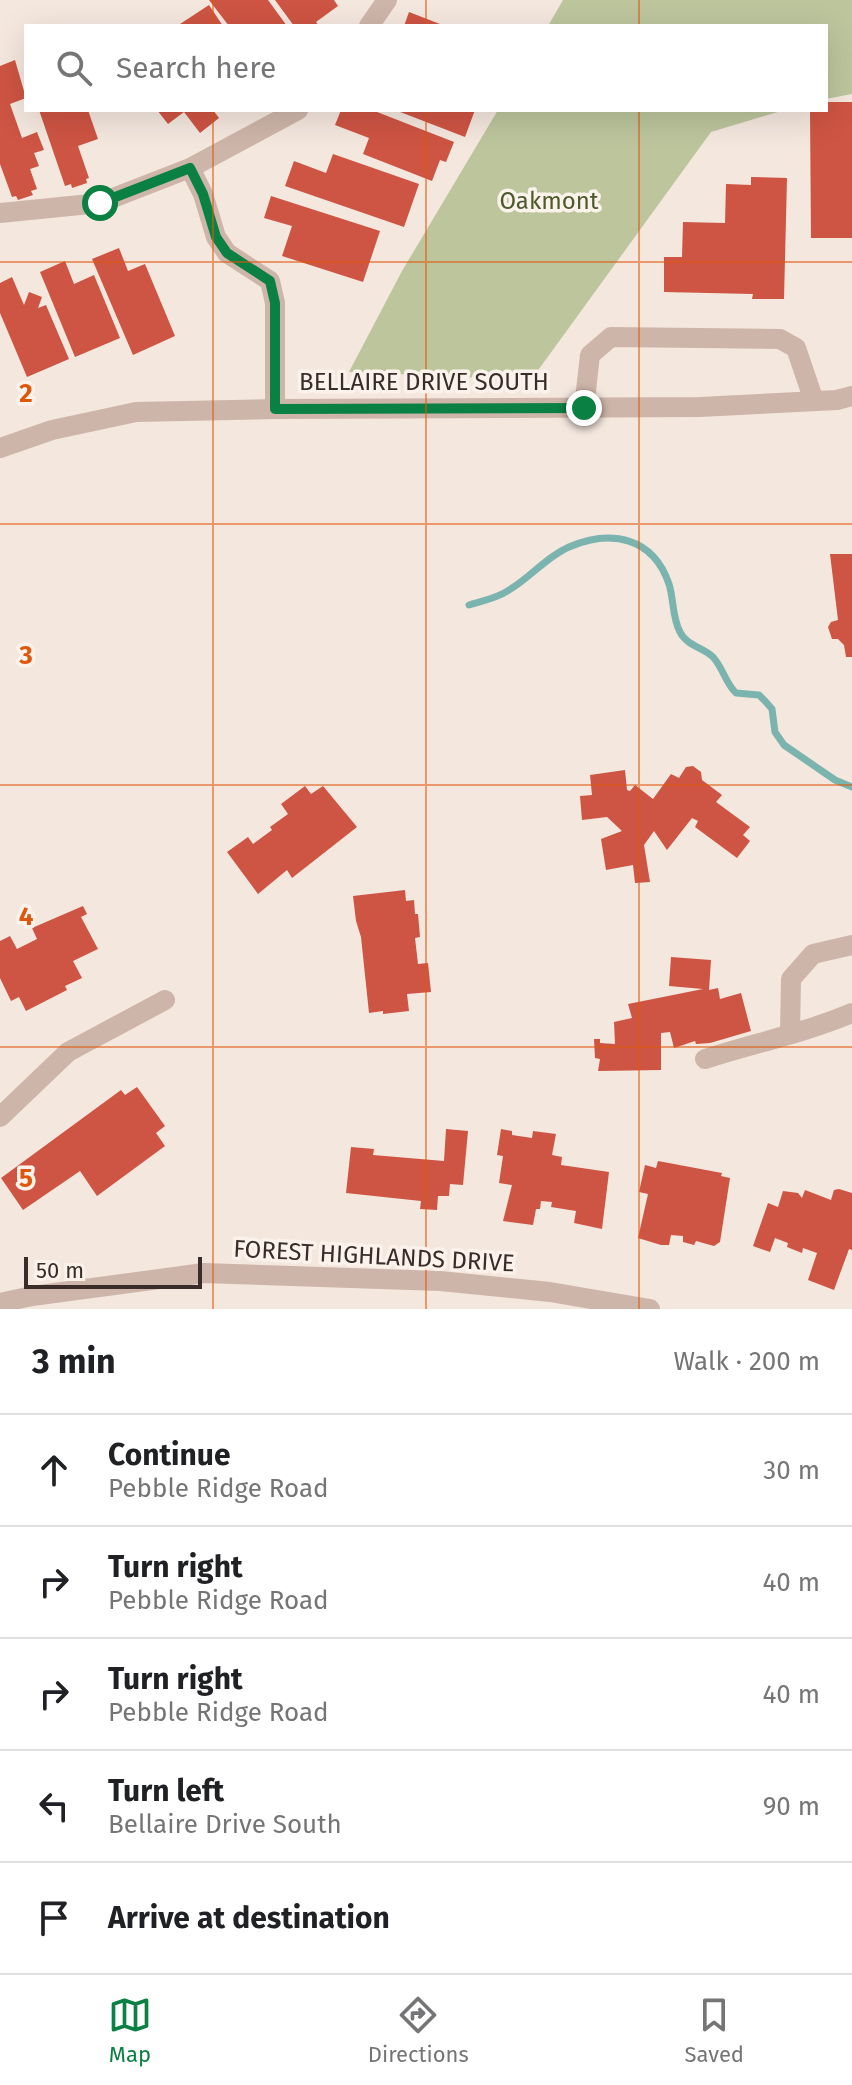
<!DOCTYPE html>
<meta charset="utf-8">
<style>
body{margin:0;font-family:"Fira Sans",sans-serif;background:#f2f2f2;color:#202124}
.scale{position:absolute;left:24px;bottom:20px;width:178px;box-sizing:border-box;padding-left:8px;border:4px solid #3a2c29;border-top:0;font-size:22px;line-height:28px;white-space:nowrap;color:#3a2c29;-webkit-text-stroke:6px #fbf2eb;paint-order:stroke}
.stop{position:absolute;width:24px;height:24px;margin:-18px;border:6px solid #0b8043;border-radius:50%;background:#fff}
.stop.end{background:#0b8043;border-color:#fff;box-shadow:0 2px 8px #0008}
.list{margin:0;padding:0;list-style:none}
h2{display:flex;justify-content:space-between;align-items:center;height:104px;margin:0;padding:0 32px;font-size:34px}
h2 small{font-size:26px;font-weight:400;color:#757577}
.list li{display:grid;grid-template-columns:52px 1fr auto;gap:24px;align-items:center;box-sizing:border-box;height:112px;padding:0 32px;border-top:2px solid #e0e0e0}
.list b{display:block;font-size:30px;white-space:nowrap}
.list p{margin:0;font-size:26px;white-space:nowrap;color:#757577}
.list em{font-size:26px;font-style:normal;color:#757577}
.icon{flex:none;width:44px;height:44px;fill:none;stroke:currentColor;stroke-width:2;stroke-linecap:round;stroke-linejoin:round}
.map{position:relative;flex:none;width:852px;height:1309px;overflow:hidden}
.search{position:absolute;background:#fff;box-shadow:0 8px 32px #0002;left:24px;right:24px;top:24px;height:88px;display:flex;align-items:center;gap:20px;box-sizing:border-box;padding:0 28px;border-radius:0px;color:#757577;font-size:30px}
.sheet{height:664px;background:#fff}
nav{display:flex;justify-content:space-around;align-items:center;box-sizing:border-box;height:112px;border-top:2px solid #e0e0e0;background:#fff;font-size:22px;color:#757577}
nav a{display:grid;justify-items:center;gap:4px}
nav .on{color:#0b8043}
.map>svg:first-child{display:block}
.green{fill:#bcc59c}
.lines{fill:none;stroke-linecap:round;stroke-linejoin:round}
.stream{stroke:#7bb4af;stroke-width:7}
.building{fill:#ce5443}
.minor{stroke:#ceb5a9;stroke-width:20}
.route{stroke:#0b8043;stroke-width:10}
.grid{fill:none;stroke:#df570d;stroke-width:2;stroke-opacity:0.55}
.labels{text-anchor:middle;stroke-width:7;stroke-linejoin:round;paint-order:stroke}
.park-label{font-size:24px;fill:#4e5a2b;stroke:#fbf2eb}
.street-label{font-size:24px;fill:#3a2c29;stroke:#fbf2eb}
.grid-label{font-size:26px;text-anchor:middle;font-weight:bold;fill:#df570d;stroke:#fbf2eb;stroke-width:7;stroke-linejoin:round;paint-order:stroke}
</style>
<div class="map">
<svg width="852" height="1309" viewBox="0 0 852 1309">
<rect width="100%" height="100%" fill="#f4e7de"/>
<!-- green -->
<path class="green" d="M 563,0 L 852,0 L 852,94 L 826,99 L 826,26 L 548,26 Z
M 498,110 L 784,110 L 711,132 L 531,380 L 349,372 L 402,271 Z"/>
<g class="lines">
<!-- stream -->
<path class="stream" d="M 469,605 C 482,601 498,598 509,590 C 530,578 546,557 569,547 C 611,529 653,537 669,584 C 674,600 672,617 680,632 C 687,646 703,647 713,657 C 723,668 726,684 736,693 L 759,695 L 765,701 L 772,709 L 775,732 L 784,745 L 835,780 L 852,787"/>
</g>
<!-- building -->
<path class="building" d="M 209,0 L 268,0 L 287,26 L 229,26 Z
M 275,0 L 334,0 L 338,6 L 316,22 L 319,26 L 294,26 Z
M 209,5 L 223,26 L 177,26 Z
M 409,12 L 445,26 L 404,26 Z
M 15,60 L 26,98 L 10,104 L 22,138 L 37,132 L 44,150 L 34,153 L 39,166 L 30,169 L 37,189 L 31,191 L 33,195 L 18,200 L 16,196 L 12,197 L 0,164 L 0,66 Z
M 826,102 L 852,102 L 852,238 L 811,238 L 810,110 L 826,110 Z
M 39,110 L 88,110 L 98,139 L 78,146 L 89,178 L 86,179 L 87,183 L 72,188 L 71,184 L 65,186 Z
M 157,110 L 213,110 L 219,118 L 200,133 L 184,112 L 168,124 Z
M 341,110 L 372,110 L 454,142 L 446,162 L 440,160 L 432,181 L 363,154 L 369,138 L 335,125 Z
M 395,110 L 475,110 L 465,137 Z
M 333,154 L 419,184 L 404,227 L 285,186 L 294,161 L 326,173 Z
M 751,177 L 787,178 L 784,299 L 752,299 L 753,294 L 664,292 L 664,257 L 682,257 L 683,222 L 725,223 L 726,184 L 751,185 Z
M 271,196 L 380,231 L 363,282 L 282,256 L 292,226 L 264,218 Z
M 119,248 L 128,271 L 145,264 L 175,336 L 133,355 L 92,259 Z
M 65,261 L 74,284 L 94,275 L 120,338 L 75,357 L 40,272 Z
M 12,277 L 24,305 L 29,292 L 42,297 L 38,308 L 46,305 L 69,359 L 27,377 L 0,313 L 0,283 Z
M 830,554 L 852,554 L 852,657 L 846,657 L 844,645 L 838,639 L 832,639 L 828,627 L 831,622 L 838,620 Z
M 693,766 L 701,772 L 702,780 L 722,795 L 716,802 L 750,827 L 743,835 L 750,841 L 737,858 L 695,827 L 698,821 L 692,818 L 667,850 L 654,831 L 644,845 L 650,882 L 635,883 L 633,865 L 606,870 L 601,839 L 622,831 L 607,817 L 582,820 L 580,796 L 592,795 L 590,775 L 625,770 L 627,790 L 630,791 L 635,785 L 653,799 L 671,774 L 679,778 L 686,767 Z
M 305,786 L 311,794 L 323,786 L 357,827 L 292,878 L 287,870 L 258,894 L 227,852 L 248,837 L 253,844 L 272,830 L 270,827 L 288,814 L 281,804 Z
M 405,890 L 406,901 L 414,900 L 415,914 L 418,914 L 420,937 L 415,938 L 418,964 L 428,963 L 431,992 L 407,994 L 409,1011 L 383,1014 L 383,1011 L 369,1013 L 361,937 L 356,921 L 353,896 Z
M 83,906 L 87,914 L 81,917 L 98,949 L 73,961 L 82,978 L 65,986 L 67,990 L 26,1011 L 19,997 L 11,1001 L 0,978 L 0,941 L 10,936 L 17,949 L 37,939 L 32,928 Z
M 671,957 L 711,960 L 709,990 L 718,988 L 720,999 L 741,993 L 751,1031 L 710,1043 L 696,1044 L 695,1041 L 674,1048 L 670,1032 L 661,1033 L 661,1070 L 598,1071 L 600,1059 L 595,1058 L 594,1039 L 600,1039 L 600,1043 L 615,1044 L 614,1022 L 632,1018 L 628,1004 L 703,989 L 669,986 Z
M 137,1087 L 165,1126 L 156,1133 L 165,1146 L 97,1196 L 80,1171 L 23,1210 L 1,1178 L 121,1090 L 125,1095 Z
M 446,1129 L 468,1131 L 463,1185 L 450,1184 L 449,1196 L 438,1196 L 437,1210 L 420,1209 L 421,1201 L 346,1193 L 351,1147 L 374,1149 L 373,1155 L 444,1161 Z
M 501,1129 L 512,1131 L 512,1135 L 532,1138 L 533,1131 L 556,1134 L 552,1155 L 562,1157 L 561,1165 L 609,1172 L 602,1229 L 574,1223 L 576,1211 L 551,1207 L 552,1202 L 541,1201 L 540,1209 L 536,1209 L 533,1225 L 503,1221 L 512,1185 L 499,1183 L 503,1156 L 497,1155 Z
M 658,1161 L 722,1173 L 721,1176 L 730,1178 L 720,1242 L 714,1246 L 696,1241 L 694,1245 L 683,1242 L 683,1236 L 671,1235 L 669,1245 L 661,1245 L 638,1238 L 648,1194 L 639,1192 L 645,1165 L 656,1168 Z
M 839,1189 L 852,1193 L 852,1250 L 849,1249 L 834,1290 L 808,1280 L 817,1253 L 803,1248 L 802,1253 L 787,1247 L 788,1243 L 775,1238 L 770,1252 L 753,1246 L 768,1203 L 778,1207 L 783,1191 L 798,1193 L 802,1198 L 805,1190 L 831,1200 L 834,1190 Z"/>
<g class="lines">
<!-- minor -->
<path class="minor" d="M 369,26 L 387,0
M 190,168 L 203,194 L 216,237 L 227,253 L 270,281 L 275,303 L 275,409
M 0,213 L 100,203 L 190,168 L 298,110
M 584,408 L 590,355 L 611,337 L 780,339 L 796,348 L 814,401
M 0,448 L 52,430 L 136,412 L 275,409 L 700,407 L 837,400 L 852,396
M 790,1034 L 791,979 L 813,954 L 852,945
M 705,1059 C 754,1043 805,1033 852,1013
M 0,1117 L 68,1052 L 165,1000
M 0,1303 L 32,1296 L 204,1273 L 440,1281 L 550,1292 L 650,1309"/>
</g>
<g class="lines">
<!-- route -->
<path class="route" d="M 100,203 L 190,168 L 203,194 L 216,237 L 227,253 L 270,281 L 275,303 L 275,409 L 584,408"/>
</g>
<!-- grid -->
<path class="grid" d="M 213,0 L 213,26M 426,0 L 426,26M 639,0 L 639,26M 213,110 L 213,1309M 426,110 L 426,1309M 639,110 L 639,1309M 0,262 L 852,262M 0,524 L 852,524M 0,785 L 852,785M 0,1047 L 852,1047"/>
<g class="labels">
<!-- park labels -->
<g class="park-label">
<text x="549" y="209">Oakmont</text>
</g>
<!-- street labels -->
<g class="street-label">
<text x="424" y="390">BELLAIRE DRIVE SOUTH</text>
<text transform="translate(374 1256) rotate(3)" y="8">FOREST HIGHLANDS DRIVE</text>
</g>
</g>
<g class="grid-label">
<text x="26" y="402">2</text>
<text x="26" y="664">3</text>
<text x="26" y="925">4</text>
<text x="26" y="1187">5</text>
</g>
</svg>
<div class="scale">50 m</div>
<div class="stop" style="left:100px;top:203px"></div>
<div class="stop end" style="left:584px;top:408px"></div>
<div class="search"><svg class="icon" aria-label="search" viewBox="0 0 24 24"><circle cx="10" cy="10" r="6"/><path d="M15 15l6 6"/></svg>Search here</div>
</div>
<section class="sheet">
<h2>3 min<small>Walk · 200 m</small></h2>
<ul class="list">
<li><svg class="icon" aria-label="ahead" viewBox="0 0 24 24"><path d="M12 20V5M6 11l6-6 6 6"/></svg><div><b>Continue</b><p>Pebble Ridge Road</p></div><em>30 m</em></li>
<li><svg class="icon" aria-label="right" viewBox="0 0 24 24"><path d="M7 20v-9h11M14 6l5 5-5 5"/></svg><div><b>Turn right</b><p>Pebble Ridge Road</p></div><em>40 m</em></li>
<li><svg class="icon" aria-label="right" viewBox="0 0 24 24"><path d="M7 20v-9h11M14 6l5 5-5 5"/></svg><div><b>Turn right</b><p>Pebble Ridge Road</p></div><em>40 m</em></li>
<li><svg class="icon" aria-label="left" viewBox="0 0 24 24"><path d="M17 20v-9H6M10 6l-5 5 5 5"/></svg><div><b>Turn left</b><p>Bellaire Drive South</p></div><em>90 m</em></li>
<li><svg class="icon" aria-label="arrive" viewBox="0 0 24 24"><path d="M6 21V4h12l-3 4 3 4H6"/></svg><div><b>Arrive at destination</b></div></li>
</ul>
</section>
<nav>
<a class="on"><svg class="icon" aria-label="map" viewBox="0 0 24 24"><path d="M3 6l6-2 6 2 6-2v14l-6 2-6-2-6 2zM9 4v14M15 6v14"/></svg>Map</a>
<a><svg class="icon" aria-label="directions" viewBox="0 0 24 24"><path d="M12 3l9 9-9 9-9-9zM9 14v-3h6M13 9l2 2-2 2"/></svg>Directions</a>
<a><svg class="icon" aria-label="saved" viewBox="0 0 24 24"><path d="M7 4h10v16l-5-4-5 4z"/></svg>Saved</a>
</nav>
